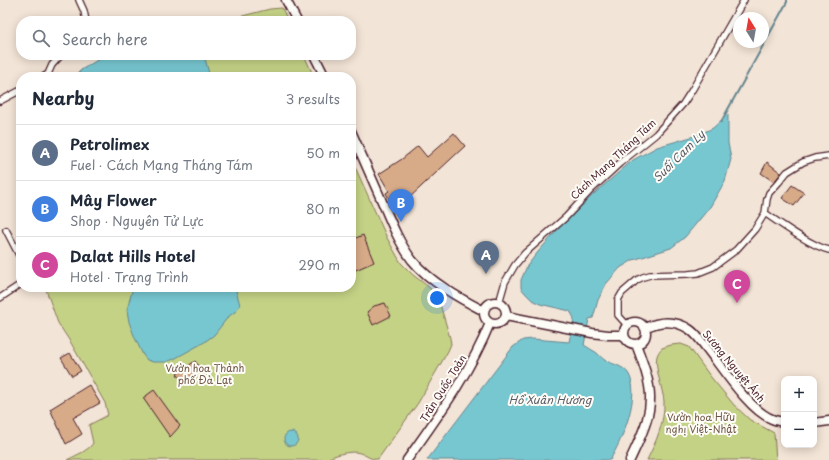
<!DOCTYPE html>
<meta charset="utf-8">
<style>
body{margin:0;font-family:"Playpen Sans",sans-serif;background:#f6f6f7;color:#1f2937}
.controls{position:absolute;right:12px;bottom:12px;display:grid;overflow:hidden;border-radius:8px;box-shadow:0 2px 10px #0003}
.controls button{width:36px;height:36px;display:grid;place-items:center;padding:0;border:0;border-bottom:1px solid #e0e1e3;background:#fff;color:#1f2937;font:20px sans-serif}
.compass{position:absolute;left:733px;top:12px;width:36px;height:36px;border-radius:50%;background:#fff;box-shadow:0 2px 10px #0003;rotate:349deg}
.you{position:absolute;left:437px;top:298px;width:14px;height:14px;margin:-10px;border:3px solid #fff;border-radius:50%;background:#1a73e8;box-shadow:0 0 0 6px #1a73e833}
.badge{display:grid;place-items:center;width:26px;height:26px;border-radius:50%;background:#111827;color:#fff;font-size:13px;font-weight:700}
.pin{position:absolute;translate:-50% -33px;filter:drop-shadow(0 1px 2px #0008)}
.pin::after{content:'';position:absolute;top:21px;width:14px;height:12px;background:inherit;clip-path:polygon(0 0,100% 0,50% 100%)}
.list{margin:0;padding:0;list-style:none}
h2{display:flex;justify-content:space-between;align-items:center;height:52px;margin:0;padding:0 16px;font-size:17px}
h2 small{font-size:13px;font-weight:400;color:#747a83}
.list li{display:grid;grid-template-columns:26px 1fr auto;gap:12px;align-items:center;box-sizing:border-box;height:56px;padding:0 16px;border-top:1px solid #e0e1e3}
.list b{display:block;font-size:15px;white-space:nowrap}
.list p{margin:0;font-size:13px;white-space:nowrap;color:#747a83}
.list em{font-size:13px;font-style:normal;color:#747a83}
.icon{flex:none;width:22px;height:22px;fill:none;stroke:currentColor;stroke-width:2;stroke-linecap:round;stroke-linejoin:round}
.map{position:relative;flex:none;width:829px;height:460px;overflow:hidden}
.search{position:absolute;background:#fff;box-shadow:0 2px 10px #0003;left:16px;top:16px;width:340px;height:44px;display:flex;align-items:center;gap:10px;box-sizing:border-box;padding:0 14px;border-radius:16px;color:#747a83;font-size:15px}
.panel{position:absolute;background:#fff;box-shadow:0 2px 10px #0003;left:16px;top:72px;width:340px;height:220px;border-radius:16px}
.map>svg:first-child{display:block}
.green{fill:#c4d286;stroke:#877858}
.water{fill:#77c7d1;stroke:#65848f}
.lines{fill:none;stroke-linecap:round;stroke-linejoin:round}
.stream{stroke:#65848f;stroke-width:2}
.building{fill:#d7ab88;stroke:#4a1f2b}
.street-casing{stroke:#4a1f2b;stroke-width:8}
.secondary-casing{stroke:#4a1f2b;stroke-width:11}
.street{stroke:#fdfcf7;stroke-width:5.5}
.secondary{stroke:#fdfcf7;stroke-width:8}
.labels{text-anchor:middle;stroke-width:4;stroke-linejoin:round;paint-order:stroke}
.street-label{font-size:10px;fill:#4a1f2b;stroke:#fdfcf7}
.park-label{font-size:10px;fill:#6f5546;stroke:#fdfcf7}
.water-label{font-size:11px;font-style:italic;fill:#5a5a65;stroke:#fdfcf7}
</style>
<div class="map">
<svg width="829" height="460" viewBox="0 0 829 460">
<rect width="100%" height="100%" fill="#f2e4d6"/>
<filter id="ink" filterUnits="userSpaceOnUse"><feTurbulence type="fractalNoise" baseFrequency=".025" numOctaves="2"/><feDisplacementMap in="SourceGraphic" scale="8" xChannelSelector="R" yChannelSelector="G"/><feConvolveMatrix kernelMatrix="1 2 1 2 8 2 1 2 1" color-interpolation-filters="sRGB"/></filter>
<g filter="url(#ink)">
<!-- green -->
<path class="green" d="M 282,8 L 288,21 L 223,21 L 270,9 Z
M 107,55 L 304,55 L 314,77 L 71,77 Z
M 351,158 L 387,238 L 401,263 L 413,275 L 430,288 L 440,304 L 450,338 L 451,344 L 448,351 L 418,403 L 378,459 C 371,460 366,455 360,453 C 351,450 333,455 325,460 L 67,460 L 83,452 L 90,447 L 93,443 L 89,425 L 108,415 L 105,403 L 71,343 L 58,323 L 45,287 L 351,287 Z
M 681,344 L 689,347 L 710,376 L 734,405 L 750,420 L 774,433 L 776,460 L 647,460 C 656,442 665,422 664,401 C 663,390 654,366 657,356 C 658,353 660,350 662,348 L 671,345 Z"/>
<!-- water -->
<path class="water" d="M 108,55 L 204,55 L 210,77 L 76,77 L 81,70 L 104,56 Z
M 728,114 L 728,143 L 731,159 L 725,181 L 710,207 L 685,237 L 671,248 L 633,260 L 620,268 L 606,284 L 598,300 L 593,318 L 589,319 L 584,345 C 588,348 593,350 597,353 C 600,356 603,359 606,361 C 613,364 623,366 628,373 C 642,394 622,440 610,460 L 427,460 L 513,347 L 523,340 L 533,339 L 569,342 L 574,318 L 570,311 L 540,304 L 532,300 L 526,294 L 521,288 L 521,280 L 527,266 L 538,252 L 561,226 L 596,192 L 633,160 L 657,147 L 698,135 L 713,128 Z
M 133,287 L 235,287 L 240,305 L 236,311 L 228,317 L 214,335 L 203,343 L 174,359 L 166,362 L 153,362 L 147,360 L 143,355 L 135,338 L 129,322 L 127,310 Z
M284 439a7 7 0 1 1 14 0a7 7 0 1 1-14 0Z"/>
<g class="lines">
<!-- stream -->
<path class="stream" d="M 721,122 L 787,2 L 787,0"/>
</g>
<!-- building -->
<path class="building" d="M 454,133 L 465,146 L 395,211 L 386,193 L 389,191 L 379,174 L 402,159 L 418,146 L 427,157 Z
M 767,162 L 781,173 L 774,182 L 761,173 Z
M 792,185 L 804,193 L 794,206 L 782,198 Z
M 363,235 L 374,262 L 351,272 L 351,240 Z
M 385,303 L 391,316 L 373,325 L 367,312 L 374,306 Z
M 70,353 L 81,371 L 72,376 L 61,358 Z
M 195,361 L 201,369 L 183,382 L 177,374 Z
M 89,385 L 100,403 L 73,418 L 82,434 L 66,444 L 50,409 Z
M 154,390 L 180,426 L 170,437 L 143,398 Z"/>
<g class="lines">
<!-- street casing -->
<g class="street-casing">
<path id="street" d="M 79,0 L 84,11 L 86,21
M 43,77 L 48,74 L 52,65 L 61,55
M 0,101 L 21,90
M 765,213 C 781,224 811,246 829,250
M 6,230 L 21,259
M 0,298 L 21,284
M 499,303 L 505,282 L 515,265 L 525,253 L 566,217 L 592,189 L 620,163 L 656,134 L 683,104 L 692,90 L 744,0
M 627,325 L 618,315 L 618,300 L 622,293 L 637,280 L 643,277 L 650,275 L 688,274 L 698,273 L 713,267 L 736,250 L 755,229 L 765,213 L 767,199 L 769,193 L 779,182 L 787,172 L 803,162 L 815,158 L 829,156"/>
</g>
<!-- secondary casing -->
<g class="secondary-casing">
<path id="secondary" d="M 286,0 L 297,21
M 314,55 L 325,77
M 351,131 C 362,156 373,181 384,206 C 392,225 400,244 412,260 C 430,282 459,298 484,311
M484 313a11 11 0 1 1 22 0a11 11 0 1 1-22 0Z
M 506,316 L 592,333 L 608,335 L 623,335
M624 333a11 11 0 1 1 22 0a11 11 0 1 1-22 0Z
M 645,328 C 659,321 675,320 689,329 C 697,334 702,343 708,350 C 723,369 750,411 772,419 C 776,421 780,421 784,422
M 814,423 L 829,421
M 407,460 C 438,416 470,373 490,323
M 630,460 C 641,436 654,413 649,386 C 647,372 641,358 636,344"/>
</g>
<!-- street -->
<use href="#street" class="street"/>
<!-- secondary -->
<use href="#secondary" class="secondary"/>
</g>
</g>
<g class="labels">
<!-- street labels -->
<g class="street-label">
<text transform="translate(613 159) rotate(-43)" y="4">Cách Mạng Tháng Tám</text>
<text transform="translate(734 366) rotate(50)" y="4">Sương Nguyệt Ánh</text>
<text transform="translate(443 388) rotate(-58)" y="4">Trần Quốc Toản</text>
</g>
<!-- park labels -->
<g class="park-label">
<text x="205" y="372">Vườn hoa Thành<tspan x="205" dy="12">phố Đà Lạt</tspan></text>
<text x="701" y="421">Vườn hoa Hữu<tspan x="701" dy="12">nghị Việt-Nhật</tspan></text>
</g>
<!-- water labels -->
<g class="water-label">
<text transform="translate(679 156) rotate(-45)" y="4">Suối Cam Ly</text>
<text x="550" y="404">Hồ Xuân Hương</text>
</g>
</g>
</svg>
<div class="controls">
<button>+</button>
<button>−</button>
</div>
<svg class="compass" viewBox="-18 -18 36 36"><path d="M0-13l5 13h-10z" fill="#e53935"/><path d="M0 13l5-13h-10z" fill="#747a83"/></svg>
<div class="you"></div>
<div class="pin badge" style="left:486px;top:274px;background:#5c6f8a">A</div>
<div class="pin badge" style="left:401px;top:222px;background:#3f7fe0">B</div>
<div class="pin badge" style="left:737px;top:303px;background:#d1479c">C</div>
<div class="search"><svg class="icon" aria-label="search" viewBox="0 0 24 24"><circle cx="10" cy="10" r="6"/><path d="M15 15l6 6"/></svg>Search here</div>
<section class="panel">
<h2>Nearby<small>3 results</small></h2>
<ul class="list">
<li><span class="badge" style="background:#5c6f8a">A</span><div><b>Petrolimex</b><p>Fuel · Cách Mạng Tháng Tám</p></div><em>50 m</em></li>
<li><span class="badge" style="background:#3f7fe0">B</span><div><b>Mây Flower</b><p>Shop · Nguyên Tử Lực</p></div><em>80 m</em></li>
<li><span class="badge" style="background:#d1479c">C</span><div><b>Dalat Hills Hotel</b><p>Hotel · Trạng Trình</p></div><em>290 m</em></li>
</ul>
</section>
</div>
